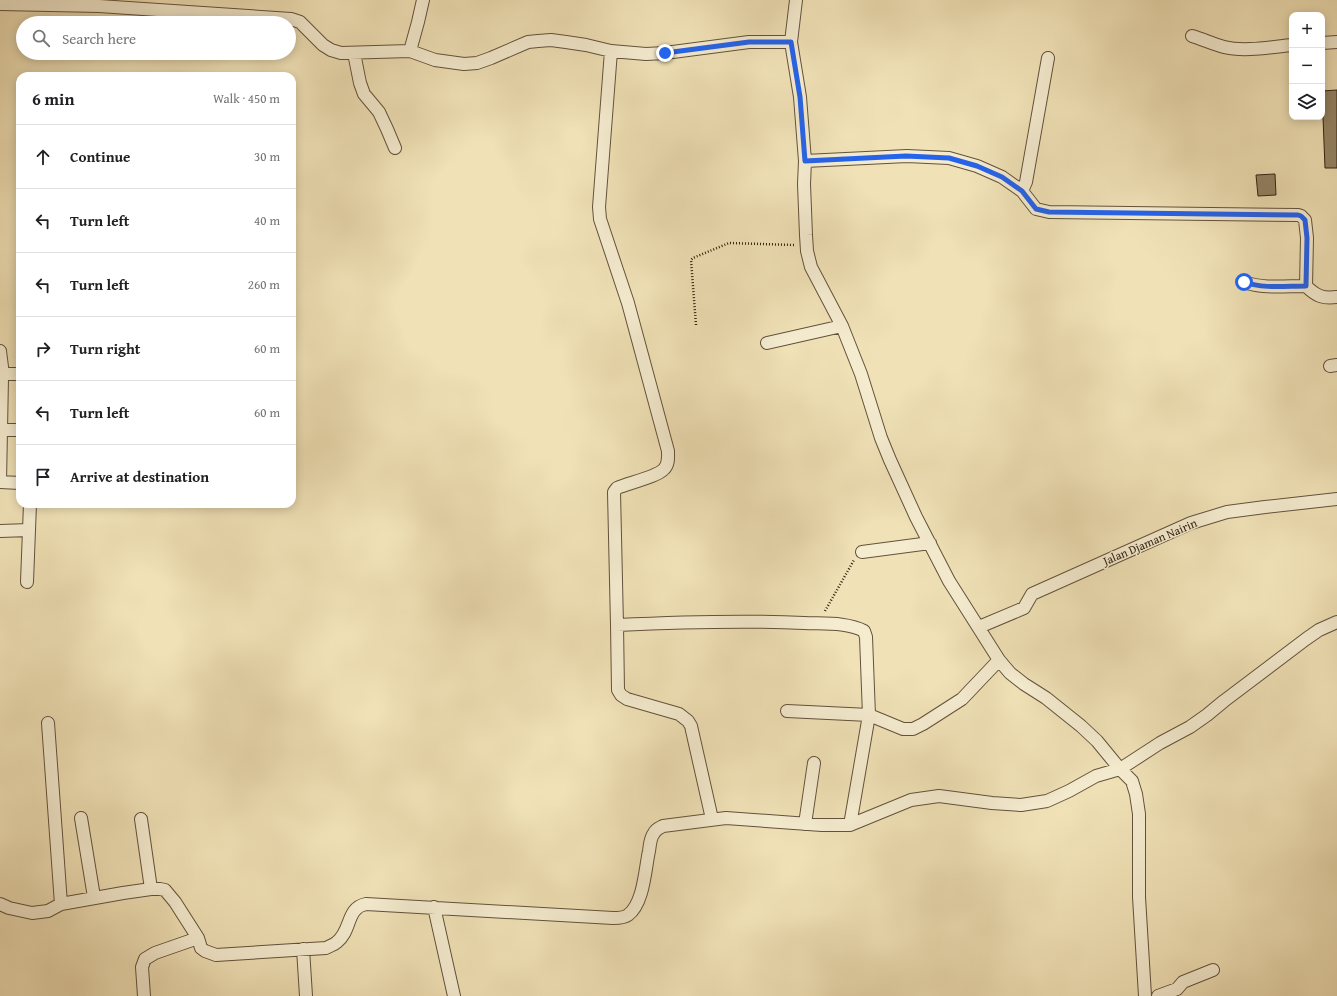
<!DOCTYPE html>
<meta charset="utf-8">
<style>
body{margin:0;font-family:"Gentium Book Plus",serif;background:#f6f6f6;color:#202124}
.controls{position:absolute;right:12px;top:12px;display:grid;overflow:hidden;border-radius:8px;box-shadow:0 2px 10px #0003}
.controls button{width:36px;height:36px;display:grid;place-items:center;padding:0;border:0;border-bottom:1px solid #e0e0e0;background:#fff;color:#202124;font:20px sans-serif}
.stop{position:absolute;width:12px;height:12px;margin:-9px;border:3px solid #2563eb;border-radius:50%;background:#fff}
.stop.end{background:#2563eb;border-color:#fff;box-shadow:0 1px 4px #0008}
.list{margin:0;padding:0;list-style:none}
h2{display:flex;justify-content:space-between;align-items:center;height:52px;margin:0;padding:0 16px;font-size:17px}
h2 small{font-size:13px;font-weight:400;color:#757577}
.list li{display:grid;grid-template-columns:26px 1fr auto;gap:12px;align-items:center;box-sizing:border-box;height:64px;padding:0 16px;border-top:1px solid #e0e0e0}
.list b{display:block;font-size:15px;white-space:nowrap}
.list em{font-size:13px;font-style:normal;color:#757577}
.icon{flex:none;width:22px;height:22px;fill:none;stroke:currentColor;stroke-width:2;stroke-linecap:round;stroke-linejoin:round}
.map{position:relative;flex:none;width:1337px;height:996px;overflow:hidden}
.search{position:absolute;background:#fff;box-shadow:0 2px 10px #0003;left:16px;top:16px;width:280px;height:44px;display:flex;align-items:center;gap:10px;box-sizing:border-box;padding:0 14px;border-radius:22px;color:#757577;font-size:15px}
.panel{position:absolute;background:#fff;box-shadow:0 2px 10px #0003;left:16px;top:72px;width:280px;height:436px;border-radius:12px}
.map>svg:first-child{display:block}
.building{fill:#958667;stroke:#332312}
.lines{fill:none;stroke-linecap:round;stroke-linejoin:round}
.minor-casing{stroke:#62523b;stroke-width:14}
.path{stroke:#332312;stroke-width:2.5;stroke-dasharray:1 2;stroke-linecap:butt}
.minor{stroke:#f5ecd0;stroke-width:12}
.route{stroke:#2563eb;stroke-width:5}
.labels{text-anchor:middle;stroke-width:3;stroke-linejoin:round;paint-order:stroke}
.street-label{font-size:12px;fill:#332312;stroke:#f5ecd0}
</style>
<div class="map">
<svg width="1337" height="996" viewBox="0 0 1337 996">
<rect width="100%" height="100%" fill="#f0e1b6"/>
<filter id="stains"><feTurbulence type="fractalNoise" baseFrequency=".005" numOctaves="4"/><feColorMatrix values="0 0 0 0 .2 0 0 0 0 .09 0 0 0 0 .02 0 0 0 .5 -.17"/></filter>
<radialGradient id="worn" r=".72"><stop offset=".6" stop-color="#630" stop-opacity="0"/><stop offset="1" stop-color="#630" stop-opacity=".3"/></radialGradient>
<!-- building -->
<path class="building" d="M 1337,90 L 1337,168 L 1325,168 L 1323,117 L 1322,117 L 1322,91 Z
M 1275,174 L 1276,195 L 1258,196 L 1256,175 Z"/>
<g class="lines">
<!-- minor casing -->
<g class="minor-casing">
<path id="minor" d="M 796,0 L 791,42 L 800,97 L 805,161 L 804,184 L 806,235 L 807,251 L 811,267 L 842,326 L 861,374 L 881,438 L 890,460 L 916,517 L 949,581 L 999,660 L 1010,673 L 1024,684 L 1046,698 L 1081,726 L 1097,741 L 1120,769 L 1132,781 L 1136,794 L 1139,814 L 1139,897 L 1145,996
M 0,4 L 99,6 L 291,19 L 300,22 L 323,45 L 331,50 L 341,53 L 410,51 L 435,60 L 464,64 L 477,63 L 491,58 L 528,42 L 538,41 L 551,40 L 566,42 L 586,45 L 611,51 L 646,54 L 665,53 L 749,42 L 791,42
M 1192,36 C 1202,39 1213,44 1224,47 C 1244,52 1271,47 1292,45
M 1322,43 L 1337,42
M 410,51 L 418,22 L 423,0
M 611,51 L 599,207 L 600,219 L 628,303 L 668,451 C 668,457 669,464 664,469 C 657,477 628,483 617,488 L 614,492 L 617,625 C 680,622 741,620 804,623 C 823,624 847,622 864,631 L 866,637 L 869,715 L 850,825
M 354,53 L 360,83 L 364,94 L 379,112 L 387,129 L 395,148
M 1048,58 L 1026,182 L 1022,191 L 1036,209 L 1049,212 L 1298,215 L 1301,216 L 1305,220 L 1307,238 L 1306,286 C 1316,296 1323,299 1337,297
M 805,161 L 907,156 L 949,158 L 977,166 L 1002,177 L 1022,191
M 1244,282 C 1264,289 1285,286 1306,286
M 767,343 L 842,326
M 0,351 L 3,375
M 1330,366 L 1337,365
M 1,430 L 20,430
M 0,482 L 2,378 L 5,374 L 20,374
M 0,482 L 20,483
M 0,531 L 29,530
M 862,552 L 930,543
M 27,582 L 30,504
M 617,625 L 618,690 L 621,695 L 627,699 L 679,714 L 688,721 L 691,726 L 712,819
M 979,627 L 1024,608 L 1032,594 L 1191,523 L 1227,512 L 1265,507 L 1337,499
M 787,711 L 869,715 L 903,729 L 913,729 L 923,724 L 962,699 L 999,660
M 48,723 L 61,904
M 81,818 L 94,897
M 141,819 L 151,889
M 805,824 L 814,763
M 0,904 L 9,908 L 32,913 L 48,911 L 61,904 L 123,893 L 151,889 L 160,889 L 165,890 L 175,902 L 198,938 L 201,948 L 205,951 L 216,955 L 326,948 C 329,946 334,945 337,942 C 352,930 346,908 366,904 L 613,918 C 618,918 624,918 628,915 C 644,903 645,869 649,851 C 650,845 650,838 654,833 C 656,829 659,828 663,826 L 726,818 L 822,825 L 850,825 L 911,800 L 939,796 L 992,803 L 1021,805 L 1047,801 L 1069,791 L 1096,776 L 1120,769 L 1160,743 L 1190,727 L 1207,715 L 1224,701 L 1306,639 L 1319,630 L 1337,622
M 434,907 L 454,996
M 303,949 L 306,996
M 144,996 L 142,967 L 145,959 L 155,953 L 198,938
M 1158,996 L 1177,989 L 1183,982 L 1213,970"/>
</g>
<!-- path -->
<path class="path" d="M 696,325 L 691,260 L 693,258 L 729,243 L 794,245
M 825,611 L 854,560"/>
<!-- minor -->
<use href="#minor" class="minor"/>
</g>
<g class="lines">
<!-- route -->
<path class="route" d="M 665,53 L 749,42 L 791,42 L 800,97 L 805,161 L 906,156 L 949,158 L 977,166 L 1002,177 L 1022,191 L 1036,209 L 1049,212 L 1298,215 L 1301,216 L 1305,220 L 1307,238 L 1306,286 C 1285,286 1264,289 1244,282"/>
</g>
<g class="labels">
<!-- street labels -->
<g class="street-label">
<text transform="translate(1150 542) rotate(-23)" y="4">Jalan Djaman Nairin</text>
</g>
</g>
<rect width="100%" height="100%" filter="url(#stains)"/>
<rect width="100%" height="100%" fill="url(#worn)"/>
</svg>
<div class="controls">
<button>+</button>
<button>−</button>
<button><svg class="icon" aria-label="layers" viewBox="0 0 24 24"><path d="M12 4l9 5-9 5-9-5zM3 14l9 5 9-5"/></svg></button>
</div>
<div class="stop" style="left:1244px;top:282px"></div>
<div class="stop end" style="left:665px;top:53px"></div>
<div class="search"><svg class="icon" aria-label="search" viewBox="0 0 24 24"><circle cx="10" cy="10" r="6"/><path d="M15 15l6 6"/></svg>Search here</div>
<section class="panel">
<h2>6 min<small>Walk · 450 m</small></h2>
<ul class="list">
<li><svg class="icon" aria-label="ahead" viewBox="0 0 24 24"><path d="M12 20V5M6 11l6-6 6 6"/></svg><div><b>Continue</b></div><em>30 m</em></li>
<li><svg class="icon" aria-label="left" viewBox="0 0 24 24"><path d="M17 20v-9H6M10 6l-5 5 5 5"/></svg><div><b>Turn left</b></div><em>40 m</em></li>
<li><svg class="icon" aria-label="left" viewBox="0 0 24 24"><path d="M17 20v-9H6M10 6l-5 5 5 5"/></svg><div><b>Turn left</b></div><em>260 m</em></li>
<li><svg class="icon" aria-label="right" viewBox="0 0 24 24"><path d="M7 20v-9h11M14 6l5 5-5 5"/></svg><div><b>Turn right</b></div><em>60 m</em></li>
<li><svg class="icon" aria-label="left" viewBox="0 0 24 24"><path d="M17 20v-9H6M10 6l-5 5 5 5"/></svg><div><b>Turn left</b></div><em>60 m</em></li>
<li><svg class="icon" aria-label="arrive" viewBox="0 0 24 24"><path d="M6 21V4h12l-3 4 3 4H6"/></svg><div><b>Arrive at destination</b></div></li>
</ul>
</section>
</div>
